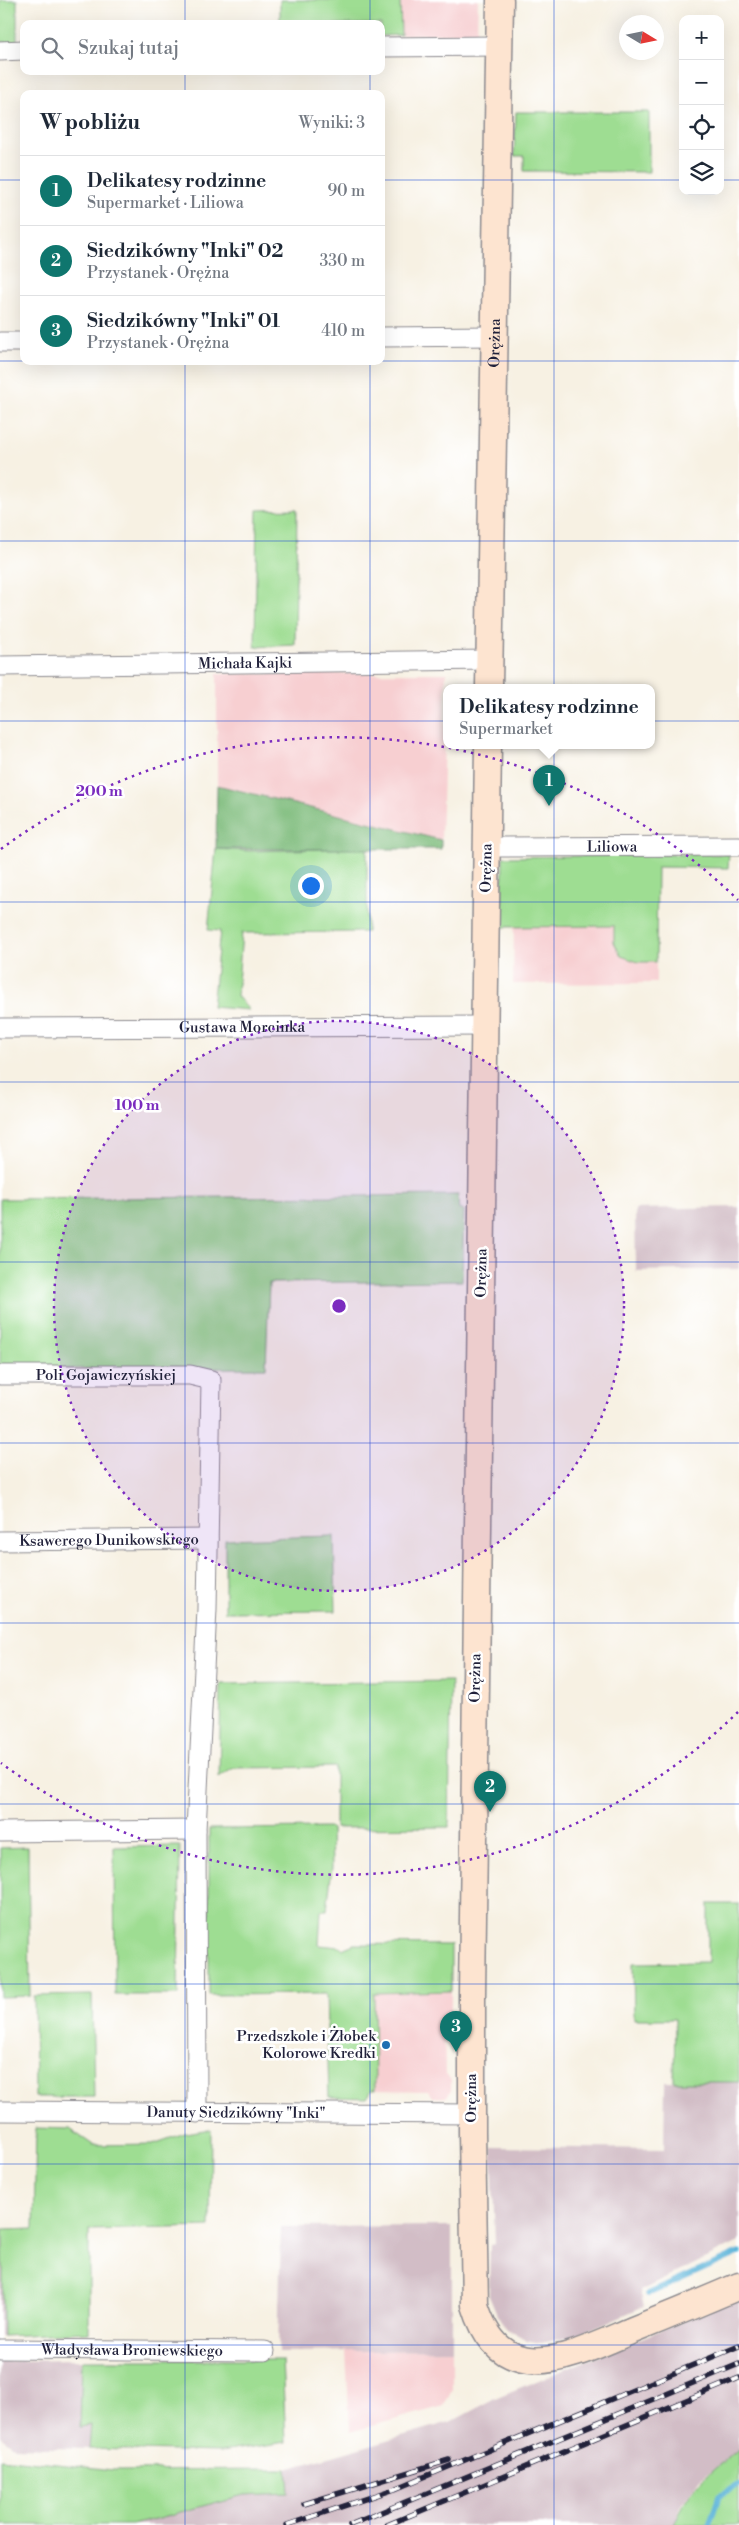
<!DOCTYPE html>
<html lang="pl">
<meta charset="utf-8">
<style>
body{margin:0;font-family:"Libre Bodoni",serif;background:#f2f2f3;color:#1f2937}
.controls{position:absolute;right:15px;top:15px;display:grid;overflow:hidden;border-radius:10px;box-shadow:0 5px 20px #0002}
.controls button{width:45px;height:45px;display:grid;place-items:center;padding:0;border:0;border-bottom:1px solid #e0e1e3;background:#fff;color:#1f2937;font:25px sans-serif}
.compass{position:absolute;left:619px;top:15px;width:45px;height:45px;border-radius:50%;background:#fff;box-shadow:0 5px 20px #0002;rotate:100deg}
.you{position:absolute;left:310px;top:885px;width:18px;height:18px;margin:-12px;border:4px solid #fff;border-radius:50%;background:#1a73e8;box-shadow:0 0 0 8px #1a73e833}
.badge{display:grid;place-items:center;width:32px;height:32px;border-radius:50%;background:#0f766e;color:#fff;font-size:16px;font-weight:700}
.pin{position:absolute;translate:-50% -41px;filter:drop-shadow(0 1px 2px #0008)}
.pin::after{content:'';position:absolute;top:26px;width:18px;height:15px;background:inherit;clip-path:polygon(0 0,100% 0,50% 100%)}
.popup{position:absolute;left:443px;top:684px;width:212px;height:65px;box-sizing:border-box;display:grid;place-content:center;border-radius:10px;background:#fff;filter:drop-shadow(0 1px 4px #0005);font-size:16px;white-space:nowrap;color:#747a83}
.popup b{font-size:19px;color:#1f2937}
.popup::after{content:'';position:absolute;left:50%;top:100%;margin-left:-10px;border:10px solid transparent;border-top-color:#fff}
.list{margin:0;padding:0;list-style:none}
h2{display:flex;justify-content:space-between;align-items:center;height:65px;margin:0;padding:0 20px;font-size:21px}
h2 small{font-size:16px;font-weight:400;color:#747a83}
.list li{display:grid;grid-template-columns:32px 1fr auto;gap:15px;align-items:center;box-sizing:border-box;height:70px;padding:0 20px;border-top:1px solid #e0e1e3}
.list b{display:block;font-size:19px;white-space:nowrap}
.list p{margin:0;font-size:16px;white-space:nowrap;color:#747a83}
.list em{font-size:16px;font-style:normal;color:#747a83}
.icon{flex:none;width:28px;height:28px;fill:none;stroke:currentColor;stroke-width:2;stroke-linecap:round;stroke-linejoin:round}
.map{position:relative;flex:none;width:739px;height:2525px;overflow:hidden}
.search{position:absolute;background:#fff;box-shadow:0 5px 20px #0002;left:20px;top:20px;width:365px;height:55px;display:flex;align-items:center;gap:12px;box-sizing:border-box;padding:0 18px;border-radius:10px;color:#747a83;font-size:19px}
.panel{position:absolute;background:#fff;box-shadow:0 5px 20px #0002;left:20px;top:90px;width:365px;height:275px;border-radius:10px}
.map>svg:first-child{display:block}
.built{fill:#f7cfd1}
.industrial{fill:#d2bdc6}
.green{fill:#9edd92;stroke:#608066}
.forest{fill:#7ebc7c;stroke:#506f5c}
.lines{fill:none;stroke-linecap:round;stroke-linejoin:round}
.stream{stroke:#5bb4d9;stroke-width:5.5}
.street-casing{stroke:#8c8a8f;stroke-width:21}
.secondary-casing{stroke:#8c8a8f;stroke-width:29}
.street{stroke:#fff;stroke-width:19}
.secondary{stroke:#fde4d0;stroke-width:26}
.rail-casing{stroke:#22223b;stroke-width:5.5}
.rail{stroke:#fff;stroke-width:4;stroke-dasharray:11;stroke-linecap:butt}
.grid{fill:none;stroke:#1d4ed8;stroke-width:1;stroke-opacity:0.55}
.ring{fill:none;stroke:#7b2cbf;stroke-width:2.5;stroke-dasharray:2.5 5}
.poi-dot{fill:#1f6fb2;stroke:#fff;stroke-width:2}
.labels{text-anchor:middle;stroke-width:5;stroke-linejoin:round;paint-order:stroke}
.street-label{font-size:15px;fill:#22223b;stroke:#fff}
.poi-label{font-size:15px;fill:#22223b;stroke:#fff;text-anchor:end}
.centre{fill:#7b2cbf;stroke:#fff;stroke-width:2.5}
.ring-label{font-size:15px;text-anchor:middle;font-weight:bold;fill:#7b2cbf;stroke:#fff;stroke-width:5;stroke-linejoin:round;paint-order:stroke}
</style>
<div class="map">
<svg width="739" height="2525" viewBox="0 0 739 2525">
<rect width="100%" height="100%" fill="#fff"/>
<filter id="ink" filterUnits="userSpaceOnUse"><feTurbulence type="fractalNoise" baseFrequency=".02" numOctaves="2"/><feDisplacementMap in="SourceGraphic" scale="10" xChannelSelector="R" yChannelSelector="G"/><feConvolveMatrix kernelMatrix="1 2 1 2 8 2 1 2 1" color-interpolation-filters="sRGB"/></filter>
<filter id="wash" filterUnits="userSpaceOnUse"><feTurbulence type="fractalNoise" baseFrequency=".0096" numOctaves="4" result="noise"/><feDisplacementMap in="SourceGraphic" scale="20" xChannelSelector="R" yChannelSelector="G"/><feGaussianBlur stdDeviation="1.12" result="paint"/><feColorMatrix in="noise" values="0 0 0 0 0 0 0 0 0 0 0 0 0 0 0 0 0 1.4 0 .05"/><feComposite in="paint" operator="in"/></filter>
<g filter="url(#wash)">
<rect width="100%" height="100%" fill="#f7f1e3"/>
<!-- built -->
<path class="built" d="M 400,0 L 478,0 L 477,33 L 401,35 Z
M 446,673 L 441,840 L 217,785 L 217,674 Z
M 514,926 L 656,926 L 656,983 L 513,984 Z
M 451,1991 L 451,2012 L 444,2017 L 445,2074 L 451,2079 L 451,2091 L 446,2097 L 432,2097 L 428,2091 L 372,2090 L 367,2098 L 329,2097 L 326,1994 Z
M 452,2350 L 452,2390 L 444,2406 L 350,2432 L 346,2351 Z"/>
<!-- industrial -->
<path class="industrial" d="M 739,1207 L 739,1269 L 636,1271 L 635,1209 Z
M 665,2082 L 739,2082 L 739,2242 L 640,2291 L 644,2306 L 575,2336 L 541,2343 L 526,2340 L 507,2329 L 497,2315 L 489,2296 L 490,2245 L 495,2244 L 492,2147 L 664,2149 Z
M 452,2226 L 452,2350 L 278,2352 L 281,2227 Z
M 0,2230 L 3,2230 L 3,2336 L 0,2336 Z
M 739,2298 L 739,2450 L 700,2479 L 681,2506 L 674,2525 L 132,2525 L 244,2495 L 288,2493 L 287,2469 L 450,2422 L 495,2398 Z
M 82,2360 L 80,2426 L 91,2425 L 89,2449 L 15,2447 L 0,2436 L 0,2361 Z"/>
<!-- green -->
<path class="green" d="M 0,0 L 17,0 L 17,42 L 0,42 Z
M 280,0 L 400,0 L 401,35 L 381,36 L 381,24 L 280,24 Z
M 516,112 L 649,112 L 649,172 L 524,171 L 524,156 L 514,156 Z
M 297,509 L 295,645 L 255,647 L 257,510 Z
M 367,848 L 367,932 L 242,933 L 237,996 L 249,1010 L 212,1007 L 220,931 L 208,930 L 216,849 L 250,851 Z
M 729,854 L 728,868 L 657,867 L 656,962 L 638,962 L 621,956 L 614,942 L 614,926 L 502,927 L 503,857 Z
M 458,1195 L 459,1210 L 464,1210 L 462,1281 L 269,1283 L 266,1368 L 0,1369 L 0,1199 Z
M 334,1536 L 336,1611 L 225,1612 L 225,1539 Z
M 451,1681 L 449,1827 L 335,1828 L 335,1767 L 232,1768 L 219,1777 L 221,1684 Z
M 331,1828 L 332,1867 L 327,1910 L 321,1910 L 319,1945 L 340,1947 L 342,1949 L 354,1944 L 451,1945 L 451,1991 L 374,1993 L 375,2090 L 372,2090 L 367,2098 L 329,2097 L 326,1994 L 209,1995 L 209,1829 Z
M 180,1846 L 178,1995 L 115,1995 L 114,1847 Z
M 28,1847 L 30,1996 L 0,1997 L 0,1848 Z
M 708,1904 L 739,1904 L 739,2082 L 674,2082 L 675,2019 L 634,2019 L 633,1963 L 708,1962 Z
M 92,1995 L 94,2097 L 35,2097 L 34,1996 Z
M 36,2128 L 70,2129 L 93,2145 L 153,2144 L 185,2133 L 211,2129 L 210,2227 L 89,2230 L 89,2332 L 3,2336 L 3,2230 L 34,2229 Z
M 82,2360 L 282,2360 L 286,2442 L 221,2452 L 89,2449 L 91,2425 L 80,2427 Z
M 739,2450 L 739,2525 L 674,2525 C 690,2486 707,2474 739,2450 Z
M 0,2458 L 113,2470 L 287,2469 L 289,2493 L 244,2495 L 132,2525 L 0,2525 Z"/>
<!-- forest -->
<path class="forest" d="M 217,785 L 441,840 L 441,849 L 216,849 Z"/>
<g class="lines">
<!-- stream -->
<path class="stream" d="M 648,2294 L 739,2253
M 709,2525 L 719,2495 L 739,2485"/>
</g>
</g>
<g filter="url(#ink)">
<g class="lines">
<!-- street casing -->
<g class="street-casing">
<g id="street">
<path d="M 381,47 L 499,46"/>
<path d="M 0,51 L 24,50"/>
<path d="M 381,337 L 494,336"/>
<path d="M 0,342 L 24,342"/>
<path id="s1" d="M 0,666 L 490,660"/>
<path id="s2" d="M 486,847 L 739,846"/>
<path id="s3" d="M 0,1028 L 485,1026"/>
<path id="s4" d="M 0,1375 L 190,1375 L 211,1380 L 207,1609 L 196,1830 L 197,2113"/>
<path id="s5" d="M 0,1541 L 208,1539"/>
<path d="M 0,1832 L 196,1830"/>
<path id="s6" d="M 0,2111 L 472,2114"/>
<path id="s7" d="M 0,2349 L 265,2351"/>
</g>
</g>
<!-- secondary casing -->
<g class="secondary-casing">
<g id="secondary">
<path id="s8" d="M 489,687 L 500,0"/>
<path d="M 488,745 L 472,1995 L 472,2133 L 475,2305 C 502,2394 573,2355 633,2330 C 668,2316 704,2301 739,2286"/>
</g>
</g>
<!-- street -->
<use href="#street" class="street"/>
<!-- secondary -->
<use href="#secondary" class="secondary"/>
<!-- rail casing -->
<g class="rail-casing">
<path id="rail" d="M 304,2504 L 449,2460
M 287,2525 L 395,2489 L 739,2346
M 350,2525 L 739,2364
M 387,2525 L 739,2378"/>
</g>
<!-- rail -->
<use href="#rail" class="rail"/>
</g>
</g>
<!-- grid -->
<path class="grid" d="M 185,0 L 185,24M 370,0 L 370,24M 554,0 L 554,2525M 185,71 L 185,94M 370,71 L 370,94M 0,180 L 24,180M 381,180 L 683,180M 720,180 L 739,180M 0,361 L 24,361M 185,361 L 185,2525M 370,361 L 370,2525M 381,361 L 739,361M 0,541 L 739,541M 0,721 L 739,721M 0,902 L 739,902M 0,1082 L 739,1082M 0,1262 L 739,1262M 0,1443 L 739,1443M 0,1623 L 739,1623M 0,1804 L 739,1804M 0,1984 L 739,1984M 0,2164 L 739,2164M 0,2345 L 739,2345"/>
<!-- distance rings -->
<circle cx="339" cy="1306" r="285" fill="#7b2cbf" fill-opacity=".12"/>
<g class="ring">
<circle cx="339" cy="1306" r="285"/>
<path d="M738 1712A569 569 0 0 1 1 1763M1 849A569 569 0 0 1 738 900"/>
</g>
<!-- markers -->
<circle class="poi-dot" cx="386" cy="2045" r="5"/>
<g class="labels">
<!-- street labels -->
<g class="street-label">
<text dy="5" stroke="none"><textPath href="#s8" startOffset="344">Orężna</textPath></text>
<text dy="5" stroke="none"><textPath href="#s1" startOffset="245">Michała Kajki</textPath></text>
<text dy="5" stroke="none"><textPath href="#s2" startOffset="126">Liliowa</textPath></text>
<text transform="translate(486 868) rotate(-89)" y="5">Orężna</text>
<text dy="5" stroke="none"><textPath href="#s3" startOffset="242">Gustawa Morcinka</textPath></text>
<text transform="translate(481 1273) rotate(-89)" y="5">Orężna</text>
<text dy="5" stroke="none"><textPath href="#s4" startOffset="106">Poli Gojawiczyńskiej</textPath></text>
<text dy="5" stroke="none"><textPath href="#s5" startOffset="109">Ksawerego Dunikowskiego</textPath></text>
<text transform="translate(475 1678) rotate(-89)" y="5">Orężna</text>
<text transform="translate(471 2098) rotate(-90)" y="5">Orężna</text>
<text dy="5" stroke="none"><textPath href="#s6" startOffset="236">Danuty Siedzikówny "Inki"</textPath></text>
<text dy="5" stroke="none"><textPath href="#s7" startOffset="132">Władysława Broniewskiego</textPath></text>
</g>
<!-- poi labels -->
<g class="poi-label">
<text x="376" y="2041">Przedszkole i Żłobek<tspan x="376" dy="17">Kolorowe Kredki</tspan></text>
</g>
</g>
<circle cx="339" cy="1306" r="8" class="centre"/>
<g class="ring-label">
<text x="99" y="796">200 m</text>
<text x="137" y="1110">100 m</text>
</g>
</svg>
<div class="controls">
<button>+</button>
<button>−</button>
<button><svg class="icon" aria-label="locate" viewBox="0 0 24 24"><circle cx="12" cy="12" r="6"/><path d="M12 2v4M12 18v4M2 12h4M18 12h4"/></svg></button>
<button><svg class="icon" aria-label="layers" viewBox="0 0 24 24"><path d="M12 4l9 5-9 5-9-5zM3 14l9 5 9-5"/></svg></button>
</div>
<svg class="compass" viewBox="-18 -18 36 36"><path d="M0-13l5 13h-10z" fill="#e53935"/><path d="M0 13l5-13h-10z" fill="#747a83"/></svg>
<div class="you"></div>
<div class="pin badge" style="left:549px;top:806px">1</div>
<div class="popup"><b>Delikatesy rodzinne</b>Supermarket</div>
<div class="pin badge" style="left:490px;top:1812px">2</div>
<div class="pin badge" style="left:456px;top:2052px">3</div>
<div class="search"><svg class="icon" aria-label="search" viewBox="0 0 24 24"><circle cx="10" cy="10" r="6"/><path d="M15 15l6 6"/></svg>Szukaj tutaj</div>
<section class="panel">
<h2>W pobliżu<small>Wyniki: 3</small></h2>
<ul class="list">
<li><span class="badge">1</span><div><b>Delikatesy rodzinne</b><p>Supermarket · Liliowa</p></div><em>90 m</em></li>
<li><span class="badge">2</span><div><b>Siedzikówny &quot;Inki&quot; 02</b><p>Przystanek · Orężna</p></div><em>330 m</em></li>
<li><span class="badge">3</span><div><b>Siedzikówny &quot;Inki&quot; 01</b><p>Przystanek · Orężna</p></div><em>410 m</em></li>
</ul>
</section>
</div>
